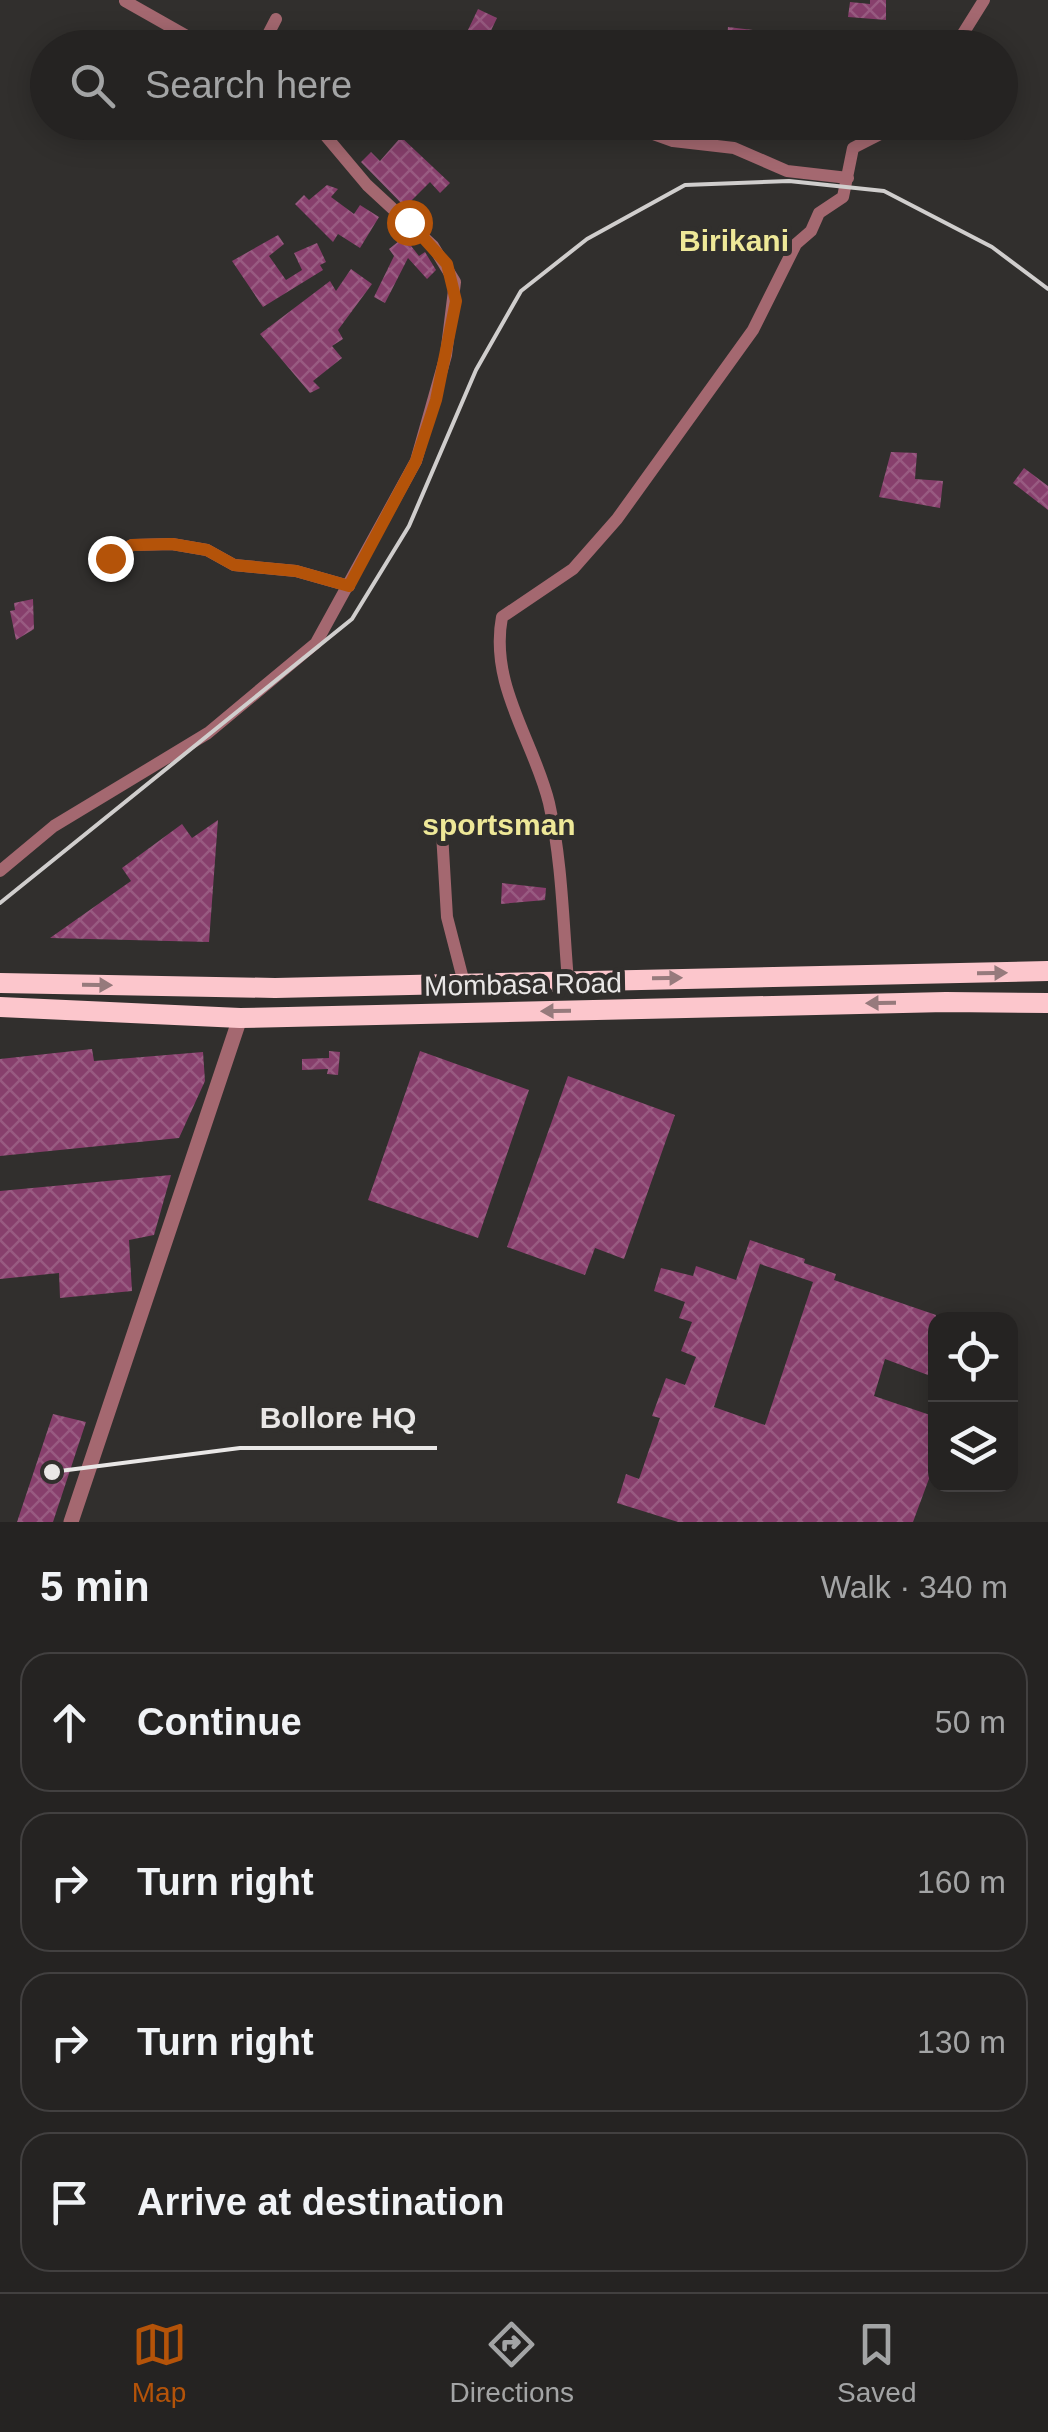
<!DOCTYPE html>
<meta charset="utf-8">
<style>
body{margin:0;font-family:Helvetica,sans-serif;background:#2d2b2a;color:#f1f3f6}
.controls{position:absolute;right:30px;bottom:30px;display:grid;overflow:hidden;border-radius:20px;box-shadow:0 5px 25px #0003}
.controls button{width:90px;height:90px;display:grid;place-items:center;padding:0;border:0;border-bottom:2px solid #424040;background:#252322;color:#f1f3f6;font:50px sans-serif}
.stop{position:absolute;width:30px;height:30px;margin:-22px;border:8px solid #b45309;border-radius:50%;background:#fff}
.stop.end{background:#b45309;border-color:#fff;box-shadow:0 2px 10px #0008}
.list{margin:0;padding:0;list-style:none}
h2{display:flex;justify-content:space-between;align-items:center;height:130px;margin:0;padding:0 40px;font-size:42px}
h2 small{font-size:32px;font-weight:400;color:#a3a4a5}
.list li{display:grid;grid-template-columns:65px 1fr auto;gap:30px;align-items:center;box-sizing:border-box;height:140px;margin:0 20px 20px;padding:0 20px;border:2px solid #424040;border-radius:30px}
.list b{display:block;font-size:38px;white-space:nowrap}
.list em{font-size:32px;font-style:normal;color:#a3a4a5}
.icon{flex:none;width:55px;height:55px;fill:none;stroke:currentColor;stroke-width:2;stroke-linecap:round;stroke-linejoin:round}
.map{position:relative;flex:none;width:1048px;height:1522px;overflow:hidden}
.search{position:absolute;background:#252322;box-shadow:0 5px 25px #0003;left:30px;right:30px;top:30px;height:110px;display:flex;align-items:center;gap:25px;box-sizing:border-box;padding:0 35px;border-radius:55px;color:#a3a4a5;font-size:38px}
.sheet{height:770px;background:#252322}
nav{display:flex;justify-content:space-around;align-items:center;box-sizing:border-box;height:140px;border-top:2px solid #424040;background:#252322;font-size:28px;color:#a3a4a5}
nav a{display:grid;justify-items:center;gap:5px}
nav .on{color:#b45309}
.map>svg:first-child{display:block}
.building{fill:url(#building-cross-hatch);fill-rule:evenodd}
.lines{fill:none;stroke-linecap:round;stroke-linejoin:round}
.minor{stroke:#a46870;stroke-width:12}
.tertiary{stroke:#a46870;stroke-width:15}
.trunk{stroke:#fcc6cc;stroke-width:20}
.rail{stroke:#d0cecd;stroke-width:4}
.oneway{fill:#967a7c}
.route{stroke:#b45309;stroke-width:12}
.labels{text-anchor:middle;stroke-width:10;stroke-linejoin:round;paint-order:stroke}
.street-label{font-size:28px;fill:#e9e7e6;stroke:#312f2d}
.neighbourhood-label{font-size:30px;font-weight:bold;fill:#eee898;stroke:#312f2d}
.leader{fill:none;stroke:#e9e7e6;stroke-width:4}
.callout-dot{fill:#e9e7e6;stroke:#312f2d;stroke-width:4}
.callout-label{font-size:30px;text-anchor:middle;font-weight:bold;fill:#e9e7e6;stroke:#312f2d;stroke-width:10;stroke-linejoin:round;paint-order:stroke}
</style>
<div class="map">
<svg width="1048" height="1522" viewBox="0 0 1048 1522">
<defs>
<pattern id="building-cross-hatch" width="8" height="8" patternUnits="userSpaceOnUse" patternTransform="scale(2.5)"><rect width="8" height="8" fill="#873f6c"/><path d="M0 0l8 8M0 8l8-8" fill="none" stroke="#985b81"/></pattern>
</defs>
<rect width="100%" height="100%" fill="#312f2d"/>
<!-- building -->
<path class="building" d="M 870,0 L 886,0 L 886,20 L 848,17 L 850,2 L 870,4 Z
M 478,9 L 497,18 L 486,41 L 467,32 Z
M 728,27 L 753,30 L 747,40 L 770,34 L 773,46 L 726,48 Z
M 401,137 L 450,183 L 440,193 L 430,182 L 405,207 L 361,162 L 371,152 L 380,161 Z
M 327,185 L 338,189 L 331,197 L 354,214 L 360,205 L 379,217 L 360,248 L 338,234 L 333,242 L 295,204 L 304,195 L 309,200 Z
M 278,235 L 284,244 L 269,256 L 286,280 L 302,270 L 294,253 L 317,243 L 326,262 L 320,265 L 323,270 L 263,307 L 232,261 Z
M 404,237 L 419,256 L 425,252 L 436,270 L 427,279 L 408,258 L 385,303 L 374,297 L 394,256 L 389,249 Z
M 351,269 L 372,284 L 338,330 L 343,339 L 332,346 L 342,358 L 313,381 L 320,388 L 310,393 L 260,334 L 330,281 L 336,291 Z
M 891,452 L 917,453 L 915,479 L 943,481 L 940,508 L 879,497 Z
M 1024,468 L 1048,486 L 1048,510 L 1013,483 Z
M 33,599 L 34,629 L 16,640 L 10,611 L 15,610 L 14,603 Z
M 218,820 L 209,942 L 50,938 L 131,881 L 122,868 L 182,824 L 192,838 Z
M 502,883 L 546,888 L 545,900 L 501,904 Z
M 92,1049 L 94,1061 L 203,1052 L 205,1081 L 179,1138 L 0,1156 L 0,1059 Z
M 329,1051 L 340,1052 L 338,1075 L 327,1074 L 328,1069 L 302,1070 L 302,1059 L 329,1058 Z
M 420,1051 L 529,1090 L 478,1238 L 368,1200 Z
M 568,1076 L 675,1115 L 624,1259 L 595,1248 L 585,1275 L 507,1247 Z
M 171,1175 L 154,1235 L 129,1240 L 132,1291 L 60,1298 L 59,1273 L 0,1279 L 0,1191 Z
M 750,1240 L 805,1259 L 804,1263 L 836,1274 L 834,1280 L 936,1315 L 936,1378 L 885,1359 L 874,1396 L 936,1417 L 936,1478 L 930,1476 L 913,1522 L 678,1522 L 617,1503 L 626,1474 L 639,1479 L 660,1418 L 652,1416 L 666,1378 L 685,1385 L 696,1357 L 681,1351 L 692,1322 L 679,1318 L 685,1302 L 654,1291 L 661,1268 L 693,1276 L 696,1266 L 736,1280 ZM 760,1264 L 813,1282 L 765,1425 L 714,1407 Z
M 53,1414 L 86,1422 L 53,1522 L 17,1522 Z"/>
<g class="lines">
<!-- minor -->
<path class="minor" d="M 125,1 L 208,48
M 261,48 L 276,19
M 954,48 L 984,0
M 620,122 L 673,141 L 734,148 L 787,171 L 848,178
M 104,561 L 132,545 L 172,544 L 207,550 L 234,565 L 296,571 L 349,586
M 442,833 L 447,917 L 464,983
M 0,871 L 54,826 L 208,733 L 316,643 L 416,461 L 446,355 L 455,282 L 433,246 L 367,185 L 314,122
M 568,981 C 563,921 562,861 549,803 C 534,741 489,685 502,617 L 573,569 L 617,519 L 753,330 L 796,244 L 811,231 L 819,213 L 843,197 L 853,148 L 904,122"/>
<!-- tertiary -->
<path class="tertiary" d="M 71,1522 L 240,1018"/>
<!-- trunk -->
<path class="trunk" d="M 0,983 L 275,988 L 1048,971
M 0,1007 L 240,1018 L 946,1002 L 1048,1003"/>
<!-- rail -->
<path class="rail" d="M 0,903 L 352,619 L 409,526 L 476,370 L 521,291 L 587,239 L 685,185 L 789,181 L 884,191 L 992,247 L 1048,289"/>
</g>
<!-- one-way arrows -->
<defs><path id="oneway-solid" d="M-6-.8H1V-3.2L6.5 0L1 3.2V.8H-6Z" transform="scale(2.5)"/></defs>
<g class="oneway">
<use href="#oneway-solid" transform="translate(992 973) rotate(-1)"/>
<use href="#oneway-solid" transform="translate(667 978) rotate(-1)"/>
<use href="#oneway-solid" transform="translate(97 985) rotate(1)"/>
<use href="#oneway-solid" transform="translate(881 1003) rotate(179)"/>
<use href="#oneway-solid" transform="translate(556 1011) rotate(179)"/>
</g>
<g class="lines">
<!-- route -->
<path class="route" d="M 110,558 L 132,545 L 172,544 L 207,550 L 234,565 L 296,571 L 349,586 L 416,461 L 436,400 L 456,301 L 447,264 L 409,222"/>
</g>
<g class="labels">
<!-- street labels -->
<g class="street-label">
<text transform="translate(523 984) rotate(-1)" y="10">Mombasa Road</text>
</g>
<!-- neighbourhood labels -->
<g class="neighbourhood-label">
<text x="734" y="251">Birikani</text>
<text x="499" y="835">sportsman</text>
</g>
</g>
<!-- callouts -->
<path class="leader" d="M52 1472L240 1448H437"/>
<circle class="callout-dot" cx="52" cy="1472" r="10"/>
<g class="callout-label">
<text x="338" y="1428">Bollore HQ</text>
</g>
</svg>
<div class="controls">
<button><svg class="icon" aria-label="locate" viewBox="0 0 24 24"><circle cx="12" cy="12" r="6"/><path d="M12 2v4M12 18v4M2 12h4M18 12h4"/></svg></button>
<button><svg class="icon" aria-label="layers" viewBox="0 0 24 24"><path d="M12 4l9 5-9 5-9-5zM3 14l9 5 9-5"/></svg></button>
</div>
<div class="stop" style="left:409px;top:222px"></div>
<div class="stop end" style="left:110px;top:558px"></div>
<div class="search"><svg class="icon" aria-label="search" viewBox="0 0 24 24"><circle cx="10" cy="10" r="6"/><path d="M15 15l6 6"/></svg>Search here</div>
</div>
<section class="sheet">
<h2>5 min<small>Walk · 340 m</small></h2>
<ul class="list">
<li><svg class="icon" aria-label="ahead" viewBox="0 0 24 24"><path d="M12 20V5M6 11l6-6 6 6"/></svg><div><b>Continue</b></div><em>50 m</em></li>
<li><svg class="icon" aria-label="right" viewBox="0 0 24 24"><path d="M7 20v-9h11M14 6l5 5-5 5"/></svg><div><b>Turn right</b></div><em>160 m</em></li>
<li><svg class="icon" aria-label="right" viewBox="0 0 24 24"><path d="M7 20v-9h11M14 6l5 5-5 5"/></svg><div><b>Turn right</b></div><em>130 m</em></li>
<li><svg class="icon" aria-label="arrive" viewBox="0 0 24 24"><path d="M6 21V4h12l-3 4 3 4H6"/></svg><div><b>Arrive at destination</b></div></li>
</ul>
</section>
<nav>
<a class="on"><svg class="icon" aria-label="map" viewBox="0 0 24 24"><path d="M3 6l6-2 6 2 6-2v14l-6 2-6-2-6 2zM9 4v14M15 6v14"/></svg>Map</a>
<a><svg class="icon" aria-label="directions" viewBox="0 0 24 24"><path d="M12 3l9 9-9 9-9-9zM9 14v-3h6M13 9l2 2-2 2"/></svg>Directions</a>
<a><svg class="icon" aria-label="saved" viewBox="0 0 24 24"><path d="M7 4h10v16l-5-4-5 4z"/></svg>Saved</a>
</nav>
